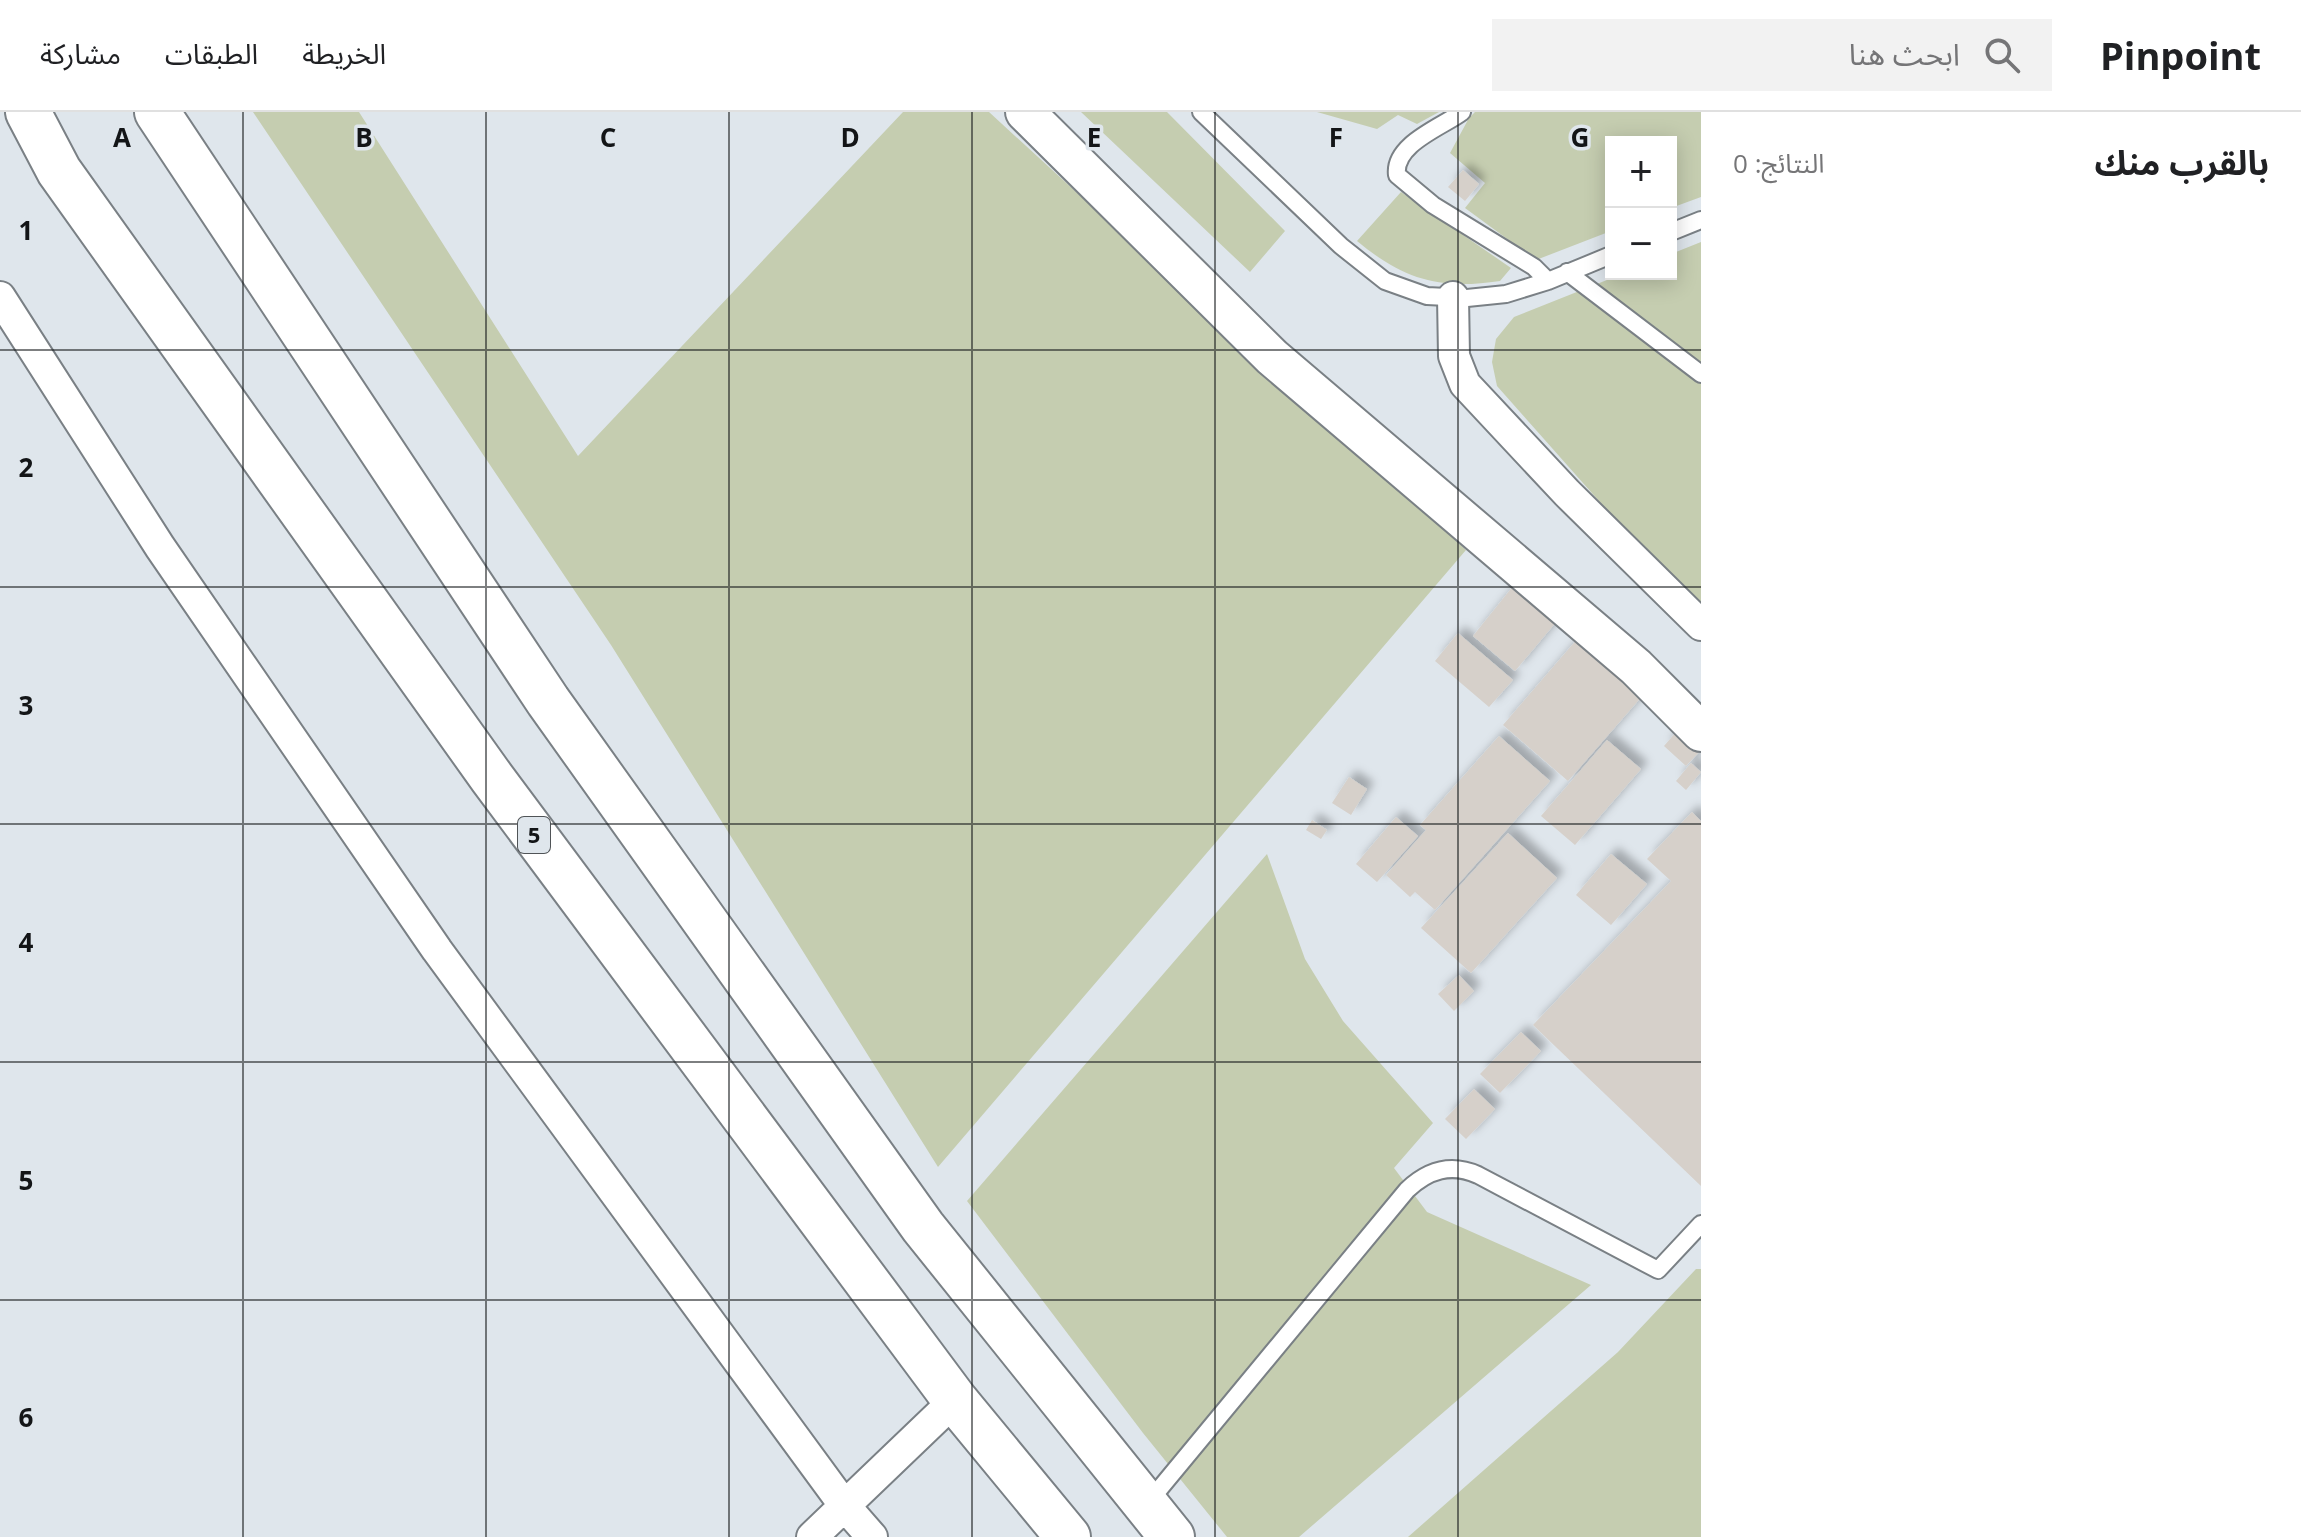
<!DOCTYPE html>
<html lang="ar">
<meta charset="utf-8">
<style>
body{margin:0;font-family:"Open Sans","Noto Sans Arabic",sans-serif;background:#f2f2f2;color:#202124;direction:rtl}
.controls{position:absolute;right:24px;top:24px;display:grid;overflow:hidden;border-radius:0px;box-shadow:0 4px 20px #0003}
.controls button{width:72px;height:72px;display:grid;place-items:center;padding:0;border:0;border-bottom:2px solid #e0e0e0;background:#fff;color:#202124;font:40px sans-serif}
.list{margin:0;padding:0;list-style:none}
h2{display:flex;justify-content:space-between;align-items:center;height:104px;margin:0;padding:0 32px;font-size:34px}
h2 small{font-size:26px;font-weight:400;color:#757577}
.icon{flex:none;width:44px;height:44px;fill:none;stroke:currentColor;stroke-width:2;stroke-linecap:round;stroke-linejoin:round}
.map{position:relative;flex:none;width:1701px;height:1425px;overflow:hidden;direction:ltr}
header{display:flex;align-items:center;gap:48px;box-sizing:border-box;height:112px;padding:0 40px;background:#fff;border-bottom:2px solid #e0e0e0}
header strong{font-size:38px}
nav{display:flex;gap:44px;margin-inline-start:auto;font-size:28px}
.search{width:560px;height:72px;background:#f2f2f2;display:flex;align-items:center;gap:20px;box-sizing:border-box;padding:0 28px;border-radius:0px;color:#757577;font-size:30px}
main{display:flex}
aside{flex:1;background:#fff}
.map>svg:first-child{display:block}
.green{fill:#c5cdb0}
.building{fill:#d6d0ca;filter:url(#shadow)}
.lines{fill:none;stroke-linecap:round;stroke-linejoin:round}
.service-casing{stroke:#7a8085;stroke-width:20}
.minor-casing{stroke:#7a8085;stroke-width:34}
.tertiary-casing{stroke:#7a8085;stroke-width:42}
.trunk-casing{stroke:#7a8085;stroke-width:48}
.service{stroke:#fff;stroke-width:16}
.minor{stroke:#fff;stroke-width:30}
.tertiary{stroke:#fff;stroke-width:38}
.trunk{stroke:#fff;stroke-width:44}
.grid{fill:none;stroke:#131517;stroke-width:2;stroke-opacity:0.55}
.labels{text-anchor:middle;stroke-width:7;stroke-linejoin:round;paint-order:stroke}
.shield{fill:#dfe6ec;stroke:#505457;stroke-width:2}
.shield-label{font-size:22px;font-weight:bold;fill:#131517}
.grid-label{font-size:26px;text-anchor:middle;font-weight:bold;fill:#131517;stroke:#dfe6ec;stroke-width:7;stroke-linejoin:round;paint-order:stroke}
</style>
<header>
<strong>Pinpoint</strong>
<div class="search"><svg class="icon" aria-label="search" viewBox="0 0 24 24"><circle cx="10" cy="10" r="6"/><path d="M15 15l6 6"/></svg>ابحث هنا</div>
<nav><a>الخريطة</a><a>الطبقات</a><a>مشاركة</a></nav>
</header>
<main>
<aside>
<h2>بالقرب منك<small>النتائج: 0</small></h2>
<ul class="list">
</ul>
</aside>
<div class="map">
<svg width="1701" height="1425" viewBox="0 0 1701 1425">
<defs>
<filter id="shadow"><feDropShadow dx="7" dy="-7" stdDeviation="4" flood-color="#0004"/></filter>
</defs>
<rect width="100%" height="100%" fill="#dfe6ec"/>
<!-- green -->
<path class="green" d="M 253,0 L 359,0 L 578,344 L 903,0 L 989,0 L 1466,438 L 938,1055 L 611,533 Z
M 1081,0 L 1167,0 L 1285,119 L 1250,160 Z
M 1317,0 L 1439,0 L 1417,12 L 1398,3 L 1377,17 Z
M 1475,0 L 1701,0 L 1701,85 L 1671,96 L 1671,30 L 1611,30 L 1611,119 L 1536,148 L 1465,96 L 1485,71 L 1450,41 L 1469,6 Z
M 1401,80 L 1511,156 L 1500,169 C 1440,178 1404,168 1357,129 Z
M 1701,130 L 1701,528 L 1623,448 L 1638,433 L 1497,274 L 1492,250 L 1496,227 L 1514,205 L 1622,162 L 1671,162 L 1671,142 Z
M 1267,742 L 1305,847 L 1343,909 L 1433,1011 L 1394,1056 L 1427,1100 L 1591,1173 L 1299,1425 L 1227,1425 L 1143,1321 L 967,1089 Z
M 1696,1157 L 1701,1157 L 1701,1425 L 1408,1425 L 1618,1240 Z"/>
<!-- building -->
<path class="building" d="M 1463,58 L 1479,72 L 1465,89 L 1448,75 Z
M 1514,473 L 1557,509 L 1515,559 L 1473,524 Z
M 1458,521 L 1513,568 L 1489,595 L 1435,549 Z
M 1579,525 L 1644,582 L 1568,669 L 1503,613 Z
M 1677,619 L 1700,639 L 1686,654 L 1664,634 Z
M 1499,624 L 1550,669 L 1435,798 L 1415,780 L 1410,785 L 1386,763 L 1426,718 L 1420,713 Z
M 1607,628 L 1641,657 L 1575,733 L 1541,704 Z
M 1691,651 L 1701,660 L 1686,678 L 1676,669 Z
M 1349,665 L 1367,677 L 1351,703 L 1332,691 Z
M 1692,700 L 1701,709 L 1701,1074 L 1533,913 L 1671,769 L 1647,747 Z
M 1396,705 L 1418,724 L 1377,770 L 1356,752 Z
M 1312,708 L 1327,718 L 1321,727 L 1306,718 Z
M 1508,721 L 1557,766 L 1471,861 L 1421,816 Z
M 1611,742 L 1647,772 L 1611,813 L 1576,783 Z
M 1459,863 L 1474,879 L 1454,899 L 1438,882 Z
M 1521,920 L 1541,939 L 1500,981 L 1480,962 Z
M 1474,977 L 1495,997 L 1466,1027 L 1445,1007 Z"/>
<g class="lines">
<!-- service casing -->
<g class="service-casing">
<path id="service" d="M 1201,0 L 1341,134 L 1385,169 L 1427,184 L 1467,186 L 1506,182 L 1548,169 L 1611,143
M 1462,0 C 1442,15 1393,32 1397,63 L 1433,93 L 1534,155 L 1548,169
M 1671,120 L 1701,108
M 1567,160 L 1701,262
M 1147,1392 L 1407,1078 C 1428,1058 1451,1051 1478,1063 L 1658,1158 L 1701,1112"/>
</g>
<!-- minor casing -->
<g class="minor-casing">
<path id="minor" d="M 0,185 L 160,435 L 437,838 L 844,1393 L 872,1425
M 1453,185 L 1454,244 L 1465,272 L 1567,381 L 1701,513
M 812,1425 L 955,1288"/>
</g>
<!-- tertiary casing -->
<g class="tertiary-casing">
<path id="tertiary" d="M 1025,0 L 1272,245 L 1636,555 L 1701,620"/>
</g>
<!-- trunk casing -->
<g class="trunk-casing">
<path id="trunk" d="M 28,0 L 59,59 L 492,666 L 955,1288 L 1068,1425
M 157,0 L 548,589 L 923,1115 L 1172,1425"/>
</g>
<!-- service -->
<use href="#service" class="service"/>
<!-- minor -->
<use href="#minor" class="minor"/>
<!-- tertiary -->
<use href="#tertiary" class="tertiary"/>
<!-- trunk -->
<use href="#trunk" class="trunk"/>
</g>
<!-- grid -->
<path class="grid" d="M 243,0 L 243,1425M 486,0 L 486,1425M 729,0 L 729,1425M 972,0 L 972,1425M 1215,0 L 1215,1425M 1458,0 L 1458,1425M 0,238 L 1701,238M 0,475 L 1701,475M 0,712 L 1701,712M 0,950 L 1701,950M 0,1188 L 1701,1188"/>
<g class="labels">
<!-- shield labels -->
<rect class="shield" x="518" y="705" width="32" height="36" rx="6"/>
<g class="shield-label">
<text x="534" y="731">5</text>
</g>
</g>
<g class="grid-label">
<text x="122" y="35">A</text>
<text x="364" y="35">B</text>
<text x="608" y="35">C</text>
<text x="850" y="35">D</text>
<text x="1094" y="35">E</text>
<text x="1336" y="35">F</text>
<text x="1580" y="35">G</text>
<text x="26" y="128">1</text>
<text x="26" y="365">2</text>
<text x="26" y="603">3</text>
<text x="26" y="840">4</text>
<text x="26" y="1078">5</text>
<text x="26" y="1315">6</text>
</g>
</svg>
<div class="controls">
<button>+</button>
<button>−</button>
</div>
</div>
</main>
